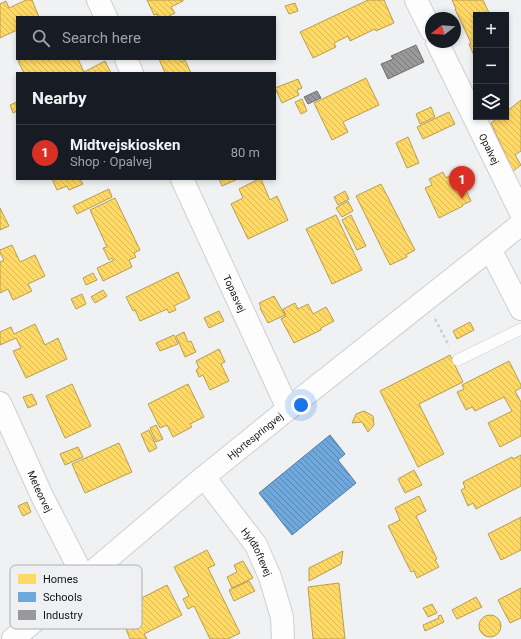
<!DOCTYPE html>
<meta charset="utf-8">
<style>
body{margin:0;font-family:Roboto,sans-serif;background:#242831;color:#f1f3f6}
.controls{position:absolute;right:12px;top:12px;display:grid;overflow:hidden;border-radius:0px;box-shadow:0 2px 6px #0003}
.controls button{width:36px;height:36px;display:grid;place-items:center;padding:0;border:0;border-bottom:1px solid #363941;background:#171b24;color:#f1f3f6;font:20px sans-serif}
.compass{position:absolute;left:425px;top:12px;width:36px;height:36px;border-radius:50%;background:#171b24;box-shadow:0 2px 6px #0003;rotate:253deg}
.you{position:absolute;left:301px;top:405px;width:14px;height:14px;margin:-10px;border:3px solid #fff;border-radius:50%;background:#1a73e8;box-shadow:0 0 0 6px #1a73e833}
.badge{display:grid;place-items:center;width:26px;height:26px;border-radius:50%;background:#d93025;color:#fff;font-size:13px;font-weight:700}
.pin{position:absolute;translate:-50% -33px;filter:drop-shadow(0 1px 2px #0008)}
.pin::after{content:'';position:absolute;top:21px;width:14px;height:12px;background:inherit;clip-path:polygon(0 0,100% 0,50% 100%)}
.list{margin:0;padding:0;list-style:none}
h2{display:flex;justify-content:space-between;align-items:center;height:52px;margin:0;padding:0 16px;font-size:17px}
h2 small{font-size:13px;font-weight:400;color:#9ea1a6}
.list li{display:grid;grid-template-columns:26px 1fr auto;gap:12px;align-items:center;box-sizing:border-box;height:56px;padding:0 16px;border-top:1px solid #363941}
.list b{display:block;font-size:15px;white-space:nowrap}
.list p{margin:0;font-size:13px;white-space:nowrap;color:#9ea1a6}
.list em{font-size:13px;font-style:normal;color:#9ea1a6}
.icon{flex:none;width:22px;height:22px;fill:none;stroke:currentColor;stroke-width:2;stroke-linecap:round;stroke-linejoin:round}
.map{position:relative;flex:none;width:521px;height:639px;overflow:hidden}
.search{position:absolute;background:#171b24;box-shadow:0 2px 6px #0003;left:16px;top:16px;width:260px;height:44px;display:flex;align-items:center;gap:10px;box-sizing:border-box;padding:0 14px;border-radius:0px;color:#9ea1a6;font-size:15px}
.panel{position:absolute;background:#171b24;box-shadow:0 2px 6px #0003;left:16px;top:72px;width:260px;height:108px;border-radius:0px}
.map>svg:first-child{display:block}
.homes{fill:url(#homes-back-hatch);stroke:#b89e4e}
.schools{fill:url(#schools-back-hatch);stroke:#537ca0}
.industry{fill:url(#industry-back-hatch);stroke:#717171}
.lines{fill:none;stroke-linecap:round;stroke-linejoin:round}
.lane-casing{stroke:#cecfd0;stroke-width:12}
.street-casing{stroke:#cecfd0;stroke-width:24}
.secondary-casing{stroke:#cecfd0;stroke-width:24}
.path{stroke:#cececf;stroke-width:2.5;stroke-dasharray:3 3;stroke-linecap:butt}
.lane{stroke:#fdfdfd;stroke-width:11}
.street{stroke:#fdfdfd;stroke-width:22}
.secondary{stroke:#fdfdfd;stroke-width:22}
.labels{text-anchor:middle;stroke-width:4;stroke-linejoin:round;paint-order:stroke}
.street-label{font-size:10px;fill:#131415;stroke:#eff0f3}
.key{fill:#eff0f3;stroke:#adaeb0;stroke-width:1}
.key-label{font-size:11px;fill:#131415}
</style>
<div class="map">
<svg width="521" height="639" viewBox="0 0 521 639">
<defs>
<pattern id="homes-back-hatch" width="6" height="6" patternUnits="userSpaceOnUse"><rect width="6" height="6" fill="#ffd966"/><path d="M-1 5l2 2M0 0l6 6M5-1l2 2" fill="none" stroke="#dab958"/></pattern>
<pattern id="schools-back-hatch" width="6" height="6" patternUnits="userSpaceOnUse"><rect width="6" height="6" fill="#6fa8dc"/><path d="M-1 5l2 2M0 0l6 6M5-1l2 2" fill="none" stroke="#5a88b1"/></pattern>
<pattern id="industry-back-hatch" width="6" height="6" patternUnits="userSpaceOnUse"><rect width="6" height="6" fill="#999"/><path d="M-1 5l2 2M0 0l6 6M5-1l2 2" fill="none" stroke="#7c7c7c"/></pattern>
</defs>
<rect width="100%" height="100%" fill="#f0f1f2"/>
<!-- homes -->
<path class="homes" d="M 26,0 L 32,0 L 39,17 L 17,17 L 17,30 L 0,38 L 0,4 L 6,1 L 9,8 Z
M 147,0 L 183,0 L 183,1 L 171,7 L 175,13 L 167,17 L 158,17 L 157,14 L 154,15 Z
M 368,0 L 384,0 L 394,23 L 376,31 L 375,29 L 350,41 L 348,36 L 334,43 L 336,47 L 313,58 L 300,32 Z
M 452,0 L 483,0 L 490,15 L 476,15 L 476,60 L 469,44 L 471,43 L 455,9 L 456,9 Z
M 295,3 L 298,11 L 289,14 L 285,6 Z
M 22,59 L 78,59 L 84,72 L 105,61 L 111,73 L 24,73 L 18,61 Z
M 159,59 L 179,59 L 181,62 L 185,60 L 191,73 L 165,73 Z
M 366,78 L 379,105 L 343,122 L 348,132 L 332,140 L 314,103 Z
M 298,79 L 302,88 L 297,90 L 299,95 L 282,103 L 275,88 Z
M 302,99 L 307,111 L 301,114 L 295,102 Z
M 521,100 L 521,151 L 515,155 L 521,165 L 513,171 L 491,123 L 499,117 L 506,117 L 506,112 Z
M 17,102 L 17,111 L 13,113 L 10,105 Z
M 431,107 L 435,117 L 420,124 L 416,114 Z
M 449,112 L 455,124 L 423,139 L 417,127 Z
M 408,137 L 419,163 L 407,168 L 396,143 Z
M 443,172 L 446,178 L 449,176 L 454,186 L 462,182 L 471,201 L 462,205 L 463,206 L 439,218 L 425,188 L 432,185 L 429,179 Z
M 52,179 L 80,179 L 83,184 L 69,190 L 67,186 L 57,190 Z
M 219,179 L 238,179 L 222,186 Z
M 259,179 L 261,179 L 270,200 L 277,196 L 288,220 L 248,239 L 231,204 L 243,198 L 239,189 Z
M 381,184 L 415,250 L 406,255 L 407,257 L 390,265 L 356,196 Z
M 109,189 L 112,197 L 77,214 L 73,206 Z
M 345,191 L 349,199 L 338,205 L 334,197 Z
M 115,198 L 140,250 L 134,253 L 136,257 L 129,260 L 132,267 L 103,281 L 97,268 L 114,260 L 112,258 L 109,260 L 103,248 L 107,247 L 90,210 Z
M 348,201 L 353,211 L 342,217 L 336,208 Z
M 0,208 L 9,226 L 0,230 Z
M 336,215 L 362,270 L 332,284 L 306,229 Z
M 351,215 L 366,246 L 357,250 L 342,220 Z
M 12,245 L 20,262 L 35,255 L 45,276 L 28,284 L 32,291 L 13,300 L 8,289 L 0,293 L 0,262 L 4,260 L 0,253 L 0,249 L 0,250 Z
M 178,272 L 190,298 L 174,306 L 176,310 L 169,313 L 167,309 L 140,321 L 135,310 L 133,311 L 126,297 Z
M 93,273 L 97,280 L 86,285 L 83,278 Z
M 103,290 L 107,296 L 95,303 L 91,297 Z
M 82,294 L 86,304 L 76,309 L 71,299 Z
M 274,296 L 285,315 L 268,323 L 260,308 L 261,307 L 259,303 Z
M 295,303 L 298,309 L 308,304 L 313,314 L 326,307 L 334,321 L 321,328 L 321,330 L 294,343 L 281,319 L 286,316 L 283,309 Z
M 219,311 L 224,321 L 209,328 L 204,318 Z
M 470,322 L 474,330 L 457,339 L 453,331 Z
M 35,324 L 45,345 L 58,338 L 67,359 L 26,378 L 13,351 L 21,348 L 16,338 L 0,345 L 0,332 L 11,327 L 14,334 Z
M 184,332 L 188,342 L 191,341 L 196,352 L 185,357 L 176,336 Z
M 174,335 L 178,344 L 160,351 L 156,343 Z
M 219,349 L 225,362 L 221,364 L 229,381 L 210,390 L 203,375 L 199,377 L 196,370 L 199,368 L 196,361 Z
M 450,355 L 463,382 L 419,404 L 444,454 L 418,467 L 380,391 Z
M 509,361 L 521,385 L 521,388 L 515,391 L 521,402 L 521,436 L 500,447 L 488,423 L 512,411 L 504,397 L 475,411 L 472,407 L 466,410 L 457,392 L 464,389 L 462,385 Z
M 72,384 L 91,426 L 65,438 L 46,396 Z
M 188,384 L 204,417 L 190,424 L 192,427 L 173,437 L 167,425 L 160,428 L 148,404 Z
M 32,394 L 37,404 L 28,408 L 23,397 Z
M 364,411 L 373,416 L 374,425 L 368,432 L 362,422 L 352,423 L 356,414 Z
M 156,425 L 163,439 L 156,442 L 150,428 Z
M 149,430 L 157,448 L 149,452 L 141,434 Z
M 119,443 L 132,472 L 85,493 L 72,464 Z
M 78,447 L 83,457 L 65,465 L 60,454 Z
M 521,455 L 521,486 L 476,509 L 473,503 L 468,506 L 461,490 L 465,488 L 463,482 L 512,457 L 513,459 Z
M 414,470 L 422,485 L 405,493 L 398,479 Z
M 419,496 L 426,511 L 416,516 L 437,559 L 435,560 L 439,567 L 417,578 L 414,571 L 411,572 L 388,526 L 400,520 L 395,508 Z
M 27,502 L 31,512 L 23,516 L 18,506 Z
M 521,517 L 521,550 L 501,560 L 488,534 Z
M 207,550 L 215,565 L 208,568 L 240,633 L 228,639 L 210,639 L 194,606 L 188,609 L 183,599 L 189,596 L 174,567 Z
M 343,551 L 341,564 L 309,581 L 309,568 Z
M 243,561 L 253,578 L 232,588 L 227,577 L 237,572 L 234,565 Z
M 249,581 L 255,591 L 234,601 L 229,590 Z
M 339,583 L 345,639 L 313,639 L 308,587 Z
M 167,585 L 182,615 L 144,634 L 147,639 L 130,639 L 119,612 L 127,608 L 126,606 Z
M 521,588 L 521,618 L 510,623 L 498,600 Z
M 476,597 L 482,607 L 457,619 L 452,610 Z
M 432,604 L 437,613 L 428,617 L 423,608 Z
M 441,615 L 444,622 L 425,631 L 423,625 L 439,618 L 438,616 Z
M479 626a11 11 0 1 1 22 0a11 11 0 1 1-22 0Z"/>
<!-- schools -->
<path class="schools" d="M 330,435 L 345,454 L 338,460 L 356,483 L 292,535 L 259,493 Z"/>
<!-- industry -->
<path class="industry" d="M 416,45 L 424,62 L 388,79 L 381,64 L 393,59 L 391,56 Z
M 317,91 L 321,98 L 308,104 L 304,97 Z"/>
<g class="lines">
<!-- lane casing -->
<g class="lane-casing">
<path id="lane" d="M 458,360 L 521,329"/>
</g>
<!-- street casing -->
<g class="street-casing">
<g id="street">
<path d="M 98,0 L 106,17"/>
<path d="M 416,0 L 431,30"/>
<path id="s1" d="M 437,42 L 521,213"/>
<path d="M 126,59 L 132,73"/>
<path id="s2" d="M 182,179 L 288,409"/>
<path d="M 490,249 L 521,309"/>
<path id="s3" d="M 0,403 L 42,496 L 84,578"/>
<path id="s4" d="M 204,477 L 256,545 L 270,577 L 282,617 L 283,639"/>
</g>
</g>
<!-- secondary casing -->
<g class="secondary-casing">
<g id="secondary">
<path id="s5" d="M 13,639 L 204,477 L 288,409 L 490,249 L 521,224"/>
</g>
</g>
<!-- path -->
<path class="path" d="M 435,319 L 449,346"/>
<!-- lane -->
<use href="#lane" class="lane"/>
<!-- street -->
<use href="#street" class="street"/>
<!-- secondary -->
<use href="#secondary" class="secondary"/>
</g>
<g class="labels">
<!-- street labels -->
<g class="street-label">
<text dy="4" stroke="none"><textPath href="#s1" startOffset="119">Opalvej</textPath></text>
<text dy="4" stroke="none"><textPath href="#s2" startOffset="126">Topasvej</textPath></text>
<text dy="4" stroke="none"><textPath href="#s5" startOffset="316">Hjortespringvej</textPath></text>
<text dy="4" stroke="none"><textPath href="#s3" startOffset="97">Meteorvej</textPath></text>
<text dy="4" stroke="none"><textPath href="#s4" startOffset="92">Hyldtoftevej</textPath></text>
</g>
</g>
<!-- legend -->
<rect x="10" y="565" width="132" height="64" rx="6" class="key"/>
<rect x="18" y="574" width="18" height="10" fill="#ffd966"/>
<rect x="18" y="592" width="18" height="10" fill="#6fa8dc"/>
<rect x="18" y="610" width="18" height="10" fill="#999"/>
<g class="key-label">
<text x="43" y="583">Homes</text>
<text x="43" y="601">Schools</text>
<text x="43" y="619">Industry</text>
</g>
</svg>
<div class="controls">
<button>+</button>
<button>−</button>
<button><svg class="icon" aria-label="layers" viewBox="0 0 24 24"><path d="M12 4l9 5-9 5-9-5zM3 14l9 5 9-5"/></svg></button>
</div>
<svg class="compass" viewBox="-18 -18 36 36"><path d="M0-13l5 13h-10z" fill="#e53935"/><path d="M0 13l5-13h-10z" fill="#9ea1a6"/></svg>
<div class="you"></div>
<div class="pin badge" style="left:462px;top:199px">1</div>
<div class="search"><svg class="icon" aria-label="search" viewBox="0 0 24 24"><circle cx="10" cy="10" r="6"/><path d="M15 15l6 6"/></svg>Search here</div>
<section class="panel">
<h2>Nearby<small></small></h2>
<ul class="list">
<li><span class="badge">1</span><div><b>Midtvejskiosken</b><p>Shop · Opalvej</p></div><em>80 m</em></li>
</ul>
</section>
</div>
